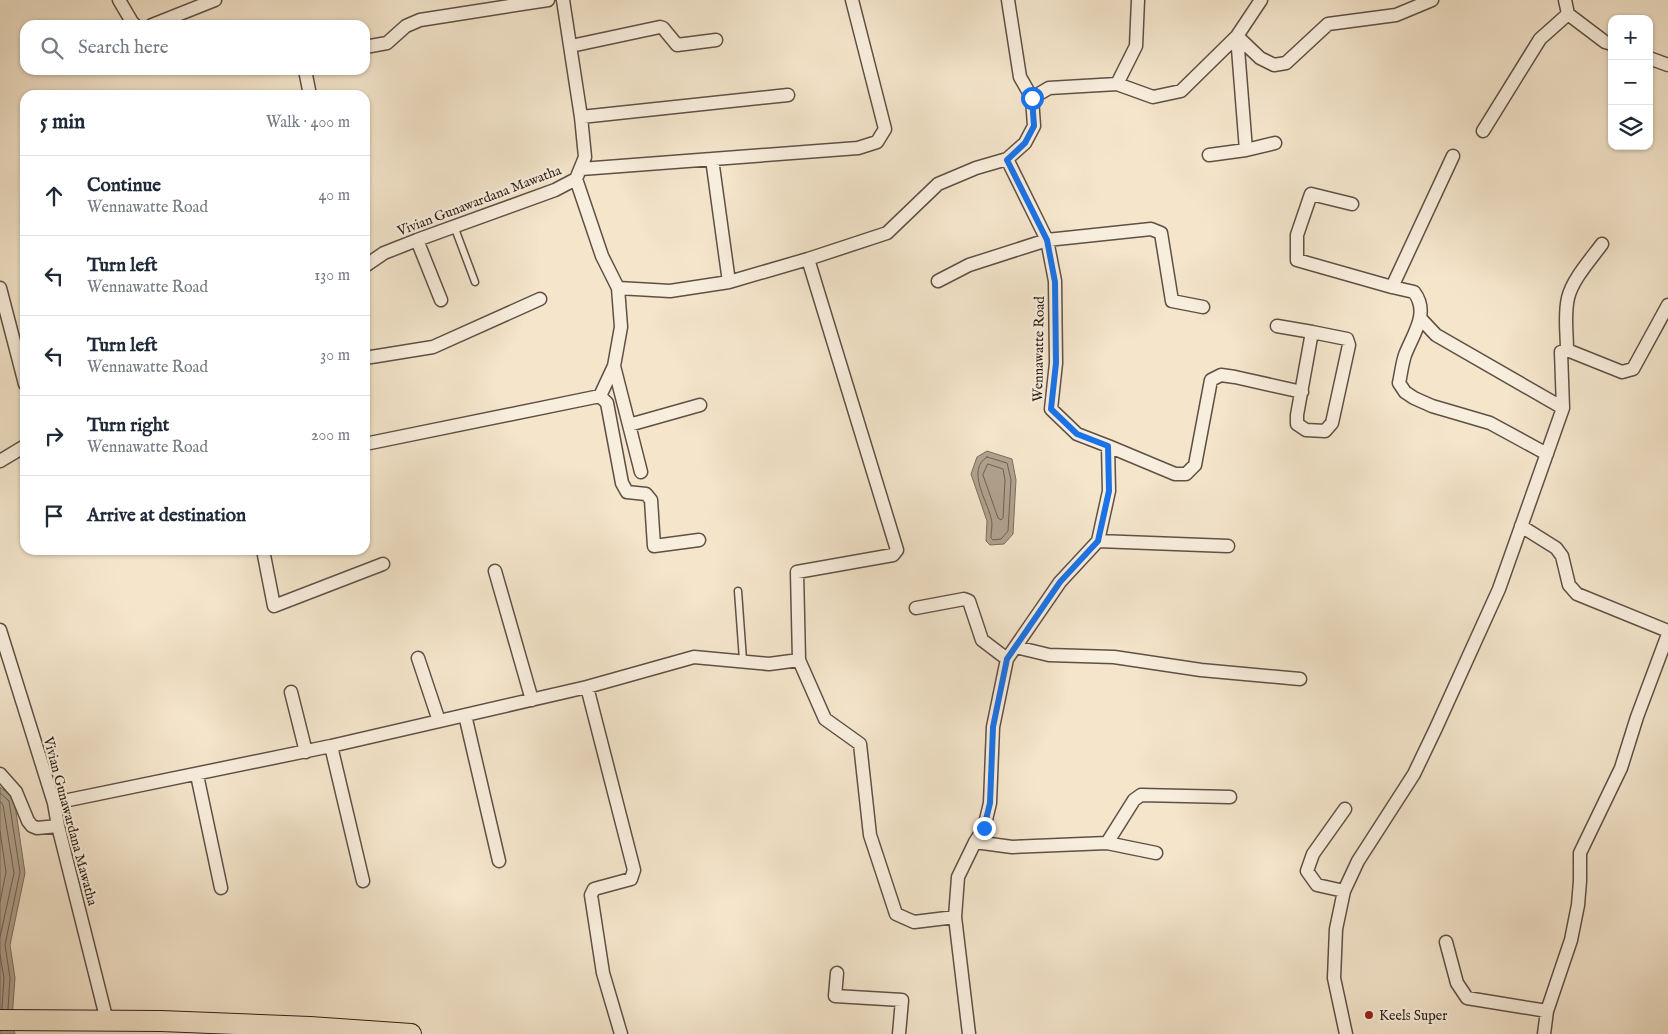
<!DOCTYPE html>
<meta charset="utf-8">
<style>
body{margin:0;font-family:"IM FELL English",serif;background:#f2f2f3;color:#1f2937}
.controls{position:absolute;right:15px;top:15px;display:grid;overflow:hidden;border-radius:10px;box-shadow:0 1px 4px #0004}
.controls button{width:45px;height:45px;display:grid;place-items:center;padding:0;border:0;border-bottom:1px solid #e0e1e3;background:#fff;color:#1f2937;font:25px sans-serif}
.stop{position:absolute;width:15px;height:15px;margin:-11px;border:4px solid #1a73e8;border-radius:50%;background:#fff}
.stop.end{background:#1a73e8;border-color:#fff;box-shadow:0 1px 5px #0008}
.list{margin:0;padding:0;list-style:none}
h2{display:flex;justify-content:space-between;align-items:center;height:65px;margin:0;padding:0 20px;font-size:21px}
h2 small{font-size:16px;font-weight:400;color:#747a83}
.list li{display:grid;grid-template-columns:32px 1fr auto;gap:15px;align-items:center;box-sizing:border-box;height:80px;padding:0 20px;border-top:1px solid #e0e1e3}
.list b{display:block;font-size:19px;white-space:nowrap}
.list p{margin:0;font-size:16px;white-space:nowrap;color:#747a83}
.list em{font-size:16px;font-style:normal;color:#747a83}
.icon{flex:none;width:28px;height:28px;fill:none;stroke:currentColor;stroke-width:2;stroke-linecap:round;stroke-linejoin:round}
.map{position:relative;flex:none;width:1668px;height:1034px;overflow:hidden}
.search{position:absolute;background:#fff;box-shadow:0 1px 4px #0004;left:20px;top:20px;width:350px;height:55px;display:flex;align-items:center;gap:12px;box-sizing:border-box;padding:0 18px;border-radius:15px;color:#747a83;font-size:19px}
.panel{position:absolute;background:#fff;box-shadow:0 1px 4px #0004;left:20px;top:90px;width:350px;height:465px;border-radius:15px}
.map>svg:first-child{display:block}
.water{fill:#b0a28e;stroke:#7c6e5f}
.lines{fill:none;stroke-linecap:round;stroke-linejoin:round}
.shore{stroke:#6e6054;stroke-width:1}
.lane-casing{stroke:#5f5046;stroke-width:9}
.street-casing{stroke:#5f5046;stroke-width:15}
.primary-casing{stroke:#2d1f19;stroke-width:22}
.lane{stroke:#f8eedd;stroke-width:6}
.street{stroke:#f8eedd;stroke-width:12}
.primary{stroke:#f4e5cb;stroke-width:20}
.route{stroke:#1a73e8;stroke-width:6}
.poi-dot{fill:#8f2418;stroke:#f8eedd;stroke-width:2}
.labels{text-anchor:middle;stroke-width:4.5;stroke-linejoin:round;paint-order:stroke}
.street-label{font-size:14px;fill:#2d1f19;stroke:#f8eedd}
.poi-label{font-size:14px;fill:#2d1f19;stroke:#f8eedd;text-anchor:start}
</style>
<div class="map">
<svg width="1668" height="1034" viewBox="0 0 1668 1034">
<rect width="100%" height="100%" fill="#f4e5cb"/>
<filter id="stains"><feTurbulence type="fractalNoise" baseFrequency=".004" numOctaves="4"/><feColorMatrix values="0 0 0 0 .2 0 0 0 0 .09 0 0 0 0 .02 0 0 0 .5 -.17"/></filter>
<radialGradient id="worn" r=".72"><stop offset=".6" stop-color="#630" stop-opacity="0"/><stop offset="1" stop-color="#630" stop-opacity=".3"/></radialGradient>
<!-- water -->
<path class="water" d="M 987,451 L 1012,459 L 1016,480 L 1013,534 L 1004,544 L 990,545 L 986,541 L 987,521 L 971,474 L 977,457 Z
M 0,787 L 14,798 L 25,873 L 10,945 L 15,978 L 12,1019 L 15,1034 L 0,1034 Z"/>
<g class="lines">
<!-- shore -->
<path class="shore" d="M 987,457 L 1007,463 L 1011,480 L 1008,531 L 1001,539 L 993,540 L 991,538 C 991,532 993,524 991,518 C 987,500 966,470 987,457 Z
M 988,464 L 1003,469 L 1005,480 L 1003,518 L 1001,520 L 998,518 L 983,475 Z
M 0,793 L 9,801 L 20,872 L 5,945 L 10,978 L 8,1009
M 0,801 L 3,805 L 14,873 L 0,937
M 0,831 L 6,872 L 0,902
M 0,955 L 4,978 L 2,1009"/>
<!-- lane casing -->
<g class="lane-casing">
<path id="lane" d="M 454,226 L 475,282
M 738,591 L 743,660"/>
</g>
<!-- street casing -->
<g class="street-casing">
<path id="street" d="M 119,0 L 132,22 L 135,25
M 1008,0 L 1020,77 L 1032,98
M 1565,0 L 1568,14 L 1605,42 L 1612,44
M 152,25 L 215,0
M 571,46 L 660,27 L 663,28 L 677,45 L 716,40
M 365,47 L 387,43 L 406,26 L 420,20 L 548,0
M 1649,58 L 1668,65
M 305,70 L 310,95
M 1117,84 L 1136,46 L 1138,0
M 581,117 L 788,95
M 1483,131 L 1540,39 L 1568,14
M 1246,150 L 1237,36 L 1260,58 L 1274,65 L 1286,63 L 1328,24 L 1396,15 L 1432,0
M 1209,155 L 1246,150 L 1275,143
M 712,159 L 729,282
M 581,169 L 858,148 L 877,142 L 885,129 L 852,0
M 1352,204 L 1311,194 L 1297,235 L 1297,260 L 1392,287 L 1414,292 C 1430,313 1413,334 1405,355 C 1402,364 1401,374 1399,383 L 1405,392 L 1414,398 L 1432,406 L 1490,423 L 1547,454
M 417,240 L 441,300
M 365,266 L 384,253 L 417,240 L 555,190 L 576,179 L 585,157 L 581,117 L 563,0
M 938,281 L 969,265 L 1047,240 L 1151,229 L 1161,233 L 1172,301 L 1203,307
M 1392,287 L 1453,156
M 0,288 L 25,384
M 618,288 L 670,291 L 729,282 L 808,259 L 887,233 L 938,184 L 976,168 L 1007,159
M 1277,326 L 1312,332 L 1297,415 L 1297,424 L 1306,430 L 1325,431 L 1332,423 L 1349,345 L 1347,339 L 1312,332
M 1567,350 C 1567,333 1564,315 1568,298 C 1572,280 1591,259 1602,244
M 365,358 L 433,347 L 540,299
M 614,366 L 641,472
M 600,396 L 607,403 L 622,483 L 627,492 L 646,494 L 651,500 L 654,546 L 699,540
M 1563,408 L 1561,352 L 1567,350 L 1622,372 L 1633,369 L 1668,305
M 629,425 L 700,405
M 365,444 L 600,396 L 614,366 L 621,327 L 618,288 L 602,256 L 576,179
M 1108,446 L 1175,474 L 1186,474 L 1195,465 L 1211,380 L 1221,375 L 1235,377 L 1302,392
M 0,461 L 25,446
M 1521,526 L 1556,548 L 1562,556 L 1569,585 L 1577,594 L 1668,631
M 1098,541 L 1228,546
M 263,550 L 274,606 L 383,564
M 495,571 L 532,700
M 916,608 L 964,599 L 969,601 L 982,640 L 1007,659
M 0,630 L 54,803 L 58,826 L 107,1021
M 1016,647 L 1049,655 L 1114,657 L 1201,670 L 1300,679
M 418,658 L 439,721
M 799,660 L 797,572 L 893,555 L 897,550 L 808,259
M 587,687 L 694,657 L 769,664 L 799,660 L 825,719 L 860,744 L 870,835 L 896,914 L 914,922 L 955,917
M 291,692 L 306,752
M 465,715 L 499,861
M 331,746 L 363,881
M 0,774 L 16,792 L 28,821 L 32,826 L 37,828 L 58,826
M 197,775 L 221,888
M 54,803 L 331,746 L 587,687 L 634,870 L 631,879 L 594,889 L 591,895 L 603,973 L 621,1034
M 975,842 L 1012,847 L 1107,843 L 1156,853
M 1107,843 L 1134,800 L 1141,795 L 1230,797
M 1344,891 L 1317,885 L 1307,871 L 1313,854 L 1345,809
M 1446,942 L 1457,983 L 1467,998 L 1547,1011
M 837,973 L 835,996 L 902,1000 L 899,1034
M 969,1034 L 955,917 L 958,877 L 975,842 L 984,828 L 990,803 L 993,727 L 1007,659 L 1060,582 L 1098,541 L 1109,491 L 1108,446 L 1077,434 L 1051,409 L 1056,363 L 1055,281 L 1047,240 L 1007,159 L 1025,143 L 1034,126 L 1032,98 L 1049,88 L 1117,84 L 1153,97 L 1181,91 L 1237,36 L 1261,0
M 1346,1034 L 1334,978 L 1336,929 L 1344,891 L 1358,861 L 1414,774 L 1436,728 L 1499,589 L 1563,408 L 1436,335 L 1421,319
M 1544,1034 L 1547,1011 L 1571,940 L 1578,905 L 1580,881 L 1580,853 L 1621,768 L 1637,717 L 1668,634"/>
</g>
<!-- primary casing -->
<g class="primary-casing">
<path id="primary" d="M 0,1020 L 161,1021 L 310,1027 L 411,1034"/>
</g>
<!-- lane -->
<use href="#lane" class="lane"/>
<!-- street -->
<use href="#street" class="street"/>
<!-- primary -->
<use href="#primary" class="primary"/>
</g>
<g class="lines">
<!-- route -->
<path class="route" d="M 984,828 L 990,803 L 993,727 L 1007,659 L 1060,582 L 1098,541 L 1109,491 L 1108,446 L 1077,434 L 1051,409 L 1056,363 L 1055,282 L 1047,240 L 1007,160 L 1025,143 L 1034,126 L 1032,98"/>
</g>
<!-- markers -->
<circle class="poi-dot" cx="1369" cy="1015" r="5"/>
<g class="labels">
<!-- street labels -->
<g class="street-label">
<text transform="translate(479 200) rotate(-21)" y="5">Vivian Gunawardana Mawatha</text>
<text transform="translate(1038 349) rotate(-89)" y="5">Wennawatte Road</text>
<text transform="translate(71 821) rotate(75)" y="5">Vivian Gunawardana Mawatha</text>
</g>
<!-- poi labels -->
<g class="poi-label">
<text x="1379" y="1020">Keels Super</text>
</g>
</g>
<rect width="100%" height="100%" filter="url(#stains)"/>
<rect width="100%" height="100%" fill="url(#worn)"/>
</svg>
<div class="controls">
<button>+</button>
<button>−</button>
<button><svg class="icon" aria-label="layers" viewBox="0 0 24 24"><path d="M12 4l9 5-9 5-9-5zM3 14l9 5 9-5"/></svg></button>
</div>
<div class="stop" style="left:1032px;top:98px"></div>
<div class="stop end" style="left:984px;top:828px"></div>
<div class="search"><svg class="icon" aria-label="search" viewBox="0 0 24 24"><circle cx="10" cy="10" r="6"/><path d="M15 15l6 6"/></svg>Search here</div>
<section class="panel">
<h2>5 min<small>Walk · 400 m</small></h2>
<ul class="list">
<li><svg class="icon" aria-label="ahead" viewBox="0 0 24 24"><path d="M12 20V5M6 11l6-6 6 6"/></svg><div><b>Continue</b><p>Wennawatte Road</p></div><em>40 m</em></li>
<li><svg class="icon" aria-label="left" viewBox="0 0 24 24"><path d="M17 20v-9H6M10 6l-5 5 5 5"/></svg><div><b>Turn left</b><p>Wennawatte Road</p></div><em>130 m</em></li>
<li><svg class="icon" aria-label="left" viewBox="0 0 24 24"><path d="M17 20v-9H6M10 6l-5 5 5 5"/></svg><div><b>Turn left</b><p>Wennawatte Road</p></div><em>30 m</em></li>
<li><svg class="icon" aria-label="right" viewBox="0 0 24 24"><path d="M7 20v-9h11M14 6l5 5-5 5"/></svg><div><b>Turn right</b><p>Wennawatte Road</p></div><em>200 m</em></li>
<li><svg class="icon" aria-label="arrive" viewBox="0 0 24 24"><path d="M6 21V4h12l-3 4 3 4H6"/></svg><div><b>Arrive at destination</b></div></li>
</ul>
</section>
</div>
